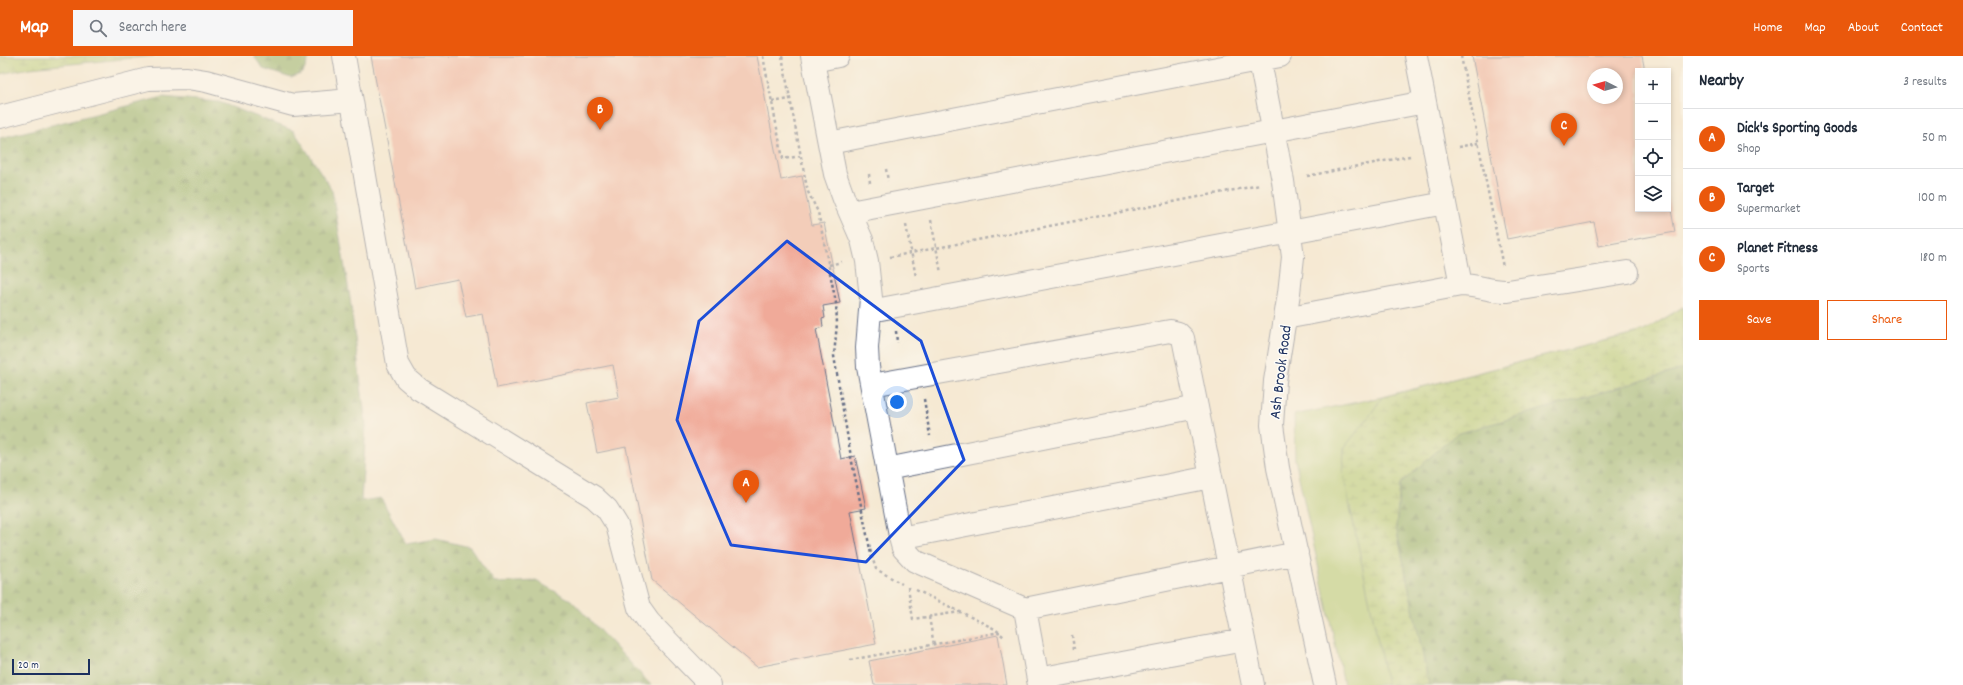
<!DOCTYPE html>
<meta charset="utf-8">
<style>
body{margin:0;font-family:Dekko,sans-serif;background:#f6f6f7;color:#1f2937}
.controls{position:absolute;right:12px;top:12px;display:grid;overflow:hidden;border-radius:0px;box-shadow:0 2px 6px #0003}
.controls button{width:36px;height:36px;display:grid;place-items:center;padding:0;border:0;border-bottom:1px solid #e0e1e3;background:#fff;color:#1f2937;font:20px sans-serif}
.compass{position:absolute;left:1587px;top:12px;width:36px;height:36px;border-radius:50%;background:#fff;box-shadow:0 2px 6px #0003;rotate:276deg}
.scale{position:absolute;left:12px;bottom:10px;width:78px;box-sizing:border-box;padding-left:4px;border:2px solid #1b2f5e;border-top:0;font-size:11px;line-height:14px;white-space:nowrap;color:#1b2f5e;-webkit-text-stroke:3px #fdfcf7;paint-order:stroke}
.you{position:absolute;left:897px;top:346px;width:14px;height:14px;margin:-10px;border:3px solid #fff;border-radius:50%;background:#1a73e8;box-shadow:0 0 0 6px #1a73e833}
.badge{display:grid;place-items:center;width:26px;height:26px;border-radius:50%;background:#ea580c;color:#fff;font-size:13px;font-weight:700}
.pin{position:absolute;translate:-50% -33px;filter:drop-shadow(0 1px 2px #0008)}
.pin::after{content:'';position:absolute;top:21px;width:14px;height:12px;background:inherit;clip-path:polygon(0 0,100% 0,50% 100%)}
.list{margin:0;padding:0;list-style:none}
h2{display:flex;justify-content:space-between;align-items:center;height:52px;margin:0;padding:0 16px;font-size:17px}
h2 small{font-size:13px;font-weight:400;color:#747a83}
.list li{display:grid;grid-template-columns:26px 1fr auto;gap:12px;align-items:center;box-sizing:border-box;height:60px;padding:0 16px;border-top:1px solid #e0e1e3}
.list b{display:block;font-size:15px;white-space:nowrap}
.list p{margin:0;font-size:13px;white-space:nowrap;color:#747a83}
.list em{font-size:13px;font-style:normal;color:#747a83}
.actions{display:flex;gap:8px;padding:12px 16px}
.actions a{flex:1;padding:9px 0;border:1px solid #ea580c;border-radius:0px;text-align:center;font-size:14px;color:#ea580c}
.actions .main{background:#ea580c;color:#fff}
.icon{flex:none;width:22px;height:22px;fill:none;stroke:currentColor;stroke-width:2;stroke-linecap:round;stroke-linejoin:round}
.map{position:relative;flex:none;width:1683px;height:629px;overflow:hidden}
header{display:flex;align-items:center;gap:24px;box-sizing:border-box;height:56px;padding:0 20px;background:#ea580c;color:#fff}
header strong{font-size:19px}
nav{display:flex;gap:22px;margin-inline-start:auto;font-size:14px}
.search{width:280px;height:36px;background:#f6f6f7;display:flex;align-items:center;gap:10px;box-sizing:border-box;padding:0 14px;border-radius:0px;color:#747a83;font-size:15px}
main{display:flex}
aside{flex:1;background:#fff}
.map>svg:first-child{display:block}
.green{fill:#aeca70;stroke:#647c67}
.forest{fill:url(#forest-firs);stroke:#526e60}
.wetland{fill:url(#wetland-marsh);stroke:#647c67}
.building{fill:#f0aa99;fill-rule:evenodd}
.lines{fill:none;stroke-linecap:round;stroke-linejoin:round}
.minor-casing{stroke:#677087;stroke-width:24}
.path{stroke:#677087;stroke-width:2.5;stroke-dasharray:3 3;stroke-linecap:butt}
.minor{stroke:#fff;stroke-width:22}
.marked{fill:none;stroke:#1d4ed8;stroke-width:3;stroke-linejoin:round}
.labels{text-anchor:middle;stroke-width:3;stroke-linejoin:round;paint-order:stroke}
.street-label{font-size:16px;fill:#1b2f5e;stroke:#fdfcf7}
</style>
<header>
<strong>Map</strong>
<div class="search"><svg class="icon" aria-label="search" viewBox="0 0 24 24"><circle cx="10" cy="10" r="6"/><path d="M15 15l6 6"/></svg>Search here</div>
<nav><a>Home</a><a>Map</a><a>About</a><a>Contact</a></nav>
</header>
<main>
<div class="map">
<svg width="1683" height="629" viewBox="0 0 1683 629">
<defs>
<pattern id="forest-firs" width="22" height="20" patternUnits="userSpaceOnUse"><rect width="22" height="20" fill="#8aae62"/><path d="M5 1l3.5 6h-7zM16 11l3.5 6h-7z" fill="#708e54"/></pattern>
<pattern id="wetland-marsh" width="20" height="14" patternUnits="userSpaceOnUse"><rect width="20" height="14" fill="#aeca70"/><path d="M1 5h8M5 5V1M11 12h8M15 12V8" fill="none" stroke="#8da45f"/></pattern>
</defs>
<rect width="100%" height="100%" fill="#fdfcf7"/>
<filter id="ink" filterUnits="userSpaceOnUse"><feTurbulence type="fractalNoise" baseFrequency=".025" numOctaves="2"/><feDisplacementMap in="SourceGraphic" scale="8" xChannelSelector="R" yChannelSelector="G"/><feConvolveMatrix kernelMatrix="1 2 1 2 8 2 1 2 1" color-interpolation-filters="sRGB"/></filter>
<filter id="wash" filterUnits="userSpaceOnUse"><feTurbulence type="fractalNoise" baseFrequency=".012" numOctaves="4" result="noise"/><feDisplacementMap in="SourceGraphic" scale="16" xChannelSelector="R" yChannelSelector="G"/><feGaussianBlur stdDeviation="0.9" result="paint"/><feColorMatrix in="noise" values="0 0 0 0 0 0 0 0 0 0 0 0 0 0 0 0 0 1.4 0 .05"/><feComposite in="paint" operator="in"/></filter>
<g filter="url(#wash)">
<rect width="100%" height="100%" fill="#f5e9d3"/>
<!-- green -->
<path class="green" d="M 1683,251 L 1683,313 L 1456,378 L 1396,471 L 1429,629 L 1344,629 L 1295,403 L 1294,359 L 1382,341 L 1644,275 Z"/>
<!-- forest -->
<path class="forest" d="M 254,0 L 310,0 L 303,17 L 291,22 L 263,13 Z
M 163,41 L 219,46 L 294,75 L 332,134 L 350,242 L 366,370 L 361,445 L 381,442 L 406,488 L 436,483 L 470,491 L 495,527 L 536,525 L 571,544 L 651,629 L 0,629 L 0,82 Z
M 1683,313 L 1683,629 L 1429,629 L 1396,471 L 1400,428 L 1456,378 Z"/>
<!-- wetland -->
<path class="wetland" d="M 0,0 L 154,0 L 30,12 L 0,18 Z
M 1683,251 L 1683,313 L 1456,378 L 1400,428 L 1396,471 L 1429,629 L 1387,629 L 1343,417 L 1344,392 L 1371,358 L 1382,341 L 1644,275 Z"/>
<g id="blocks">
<!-- building -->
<path class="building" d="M 371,0 L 757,0 L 781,124 L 802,120 L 812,169 L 824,167 L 840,247 L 823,250 L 825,262 L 822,263 L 823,271 L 816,273 L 841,403 L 855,400 L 866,452 L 850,455 L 876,588 L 757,611 L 652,524 L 626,391 L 597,397 L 587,347 L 619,341 L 613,309 L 497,332 L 483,258 L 466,261 L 458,223 L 415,232 Z
M 1472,0 L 1642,0 L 1645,15 L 1638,15 L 1638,153 L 1668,153 L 1669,142 L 1675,176 L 1599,190 L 1594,166 L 1507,183 ZM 1593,18 L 1617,18 L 1617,42 L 1593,42 Z
M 998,579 L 1007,629 L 874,629 L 869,605 Z"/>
</g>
</g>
<g filter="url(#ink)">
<use href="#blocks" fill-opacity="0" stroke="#677087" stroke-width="1"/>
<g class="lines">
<!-- minor casing -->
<g class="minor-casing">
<path id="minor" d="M 344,0 L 398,308 L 406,322 L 419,333 L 594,441 L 607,453 L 617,469 L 639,552 L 649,566 L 710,629
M 812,0 L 835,118 L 844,143 L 862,184 L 867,205 L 871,242 L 867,292 L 868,311 L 901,485 L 903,492 L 915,505 L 1025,553 L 1297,497
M 1259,0 L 1283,125 L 1293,201 L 1289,237 L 1275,325 L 1272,369 L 1278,412 L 1325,629
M 1416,0 L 1461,229
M 813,5 L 838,0
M 0,61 L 148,23 L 187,22 L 206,25 L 293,49 L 351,44
M 829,87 L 1280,0
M 850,156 L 1425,46
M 870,255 L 1445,147
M 1285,262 L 1461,229 C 1477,229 1492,236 1508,235 L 1627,216
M 872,329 L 1170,275 L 1178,277 L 1183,282 L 1253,629
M 887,413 L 1197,351
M 900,482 L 1211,421
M 1025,553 L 1039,629
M 1038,623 L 1244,584"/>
</g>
<!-- path -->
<path class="path" d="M 763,0 L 783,103 L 800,100
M 782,0 L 805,122 L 808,136 L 818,156 L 836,247 L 837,267 L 834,300 L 851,401 L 871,498 L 876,513 L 902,528
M 1461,0 L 1503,211
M 772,46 L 790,43
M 1458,91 L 1478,87
M 886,113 L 888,125
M 869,118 L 870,127
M 1307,120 L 1410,100
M 931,164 L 941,217
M 906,169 L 916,221
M 890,201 L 1260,129
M 829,209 L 842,206
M 896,275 L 897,287
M 924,343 L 930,380
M 908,531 L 913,563 L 960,556
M 916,534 L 995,573 L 1004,581
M 929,561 L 934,589
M 1072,579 L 1074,593
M 850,604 L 1000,576"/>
<!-- minor -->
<use href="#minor" class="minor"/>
</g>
</g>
<!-- marked area -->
<path d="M0 0H1683V629H0ZM 787,185 L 921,285 L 964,404 L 866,506 L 731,489 L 677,364 L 699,265 Z" fill="#f5e9d3" fill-opacity=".55" fill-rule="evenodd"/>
<path class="marked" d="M 787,185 L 921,285 L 964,404 L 866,506 L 731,489 L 677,364 L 699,265 Z"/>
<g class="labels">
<!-- street labels -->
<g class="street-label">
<text transform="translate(1279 316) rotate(-83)" y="6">Ash Brook Road</text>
</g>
</g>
</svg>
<div class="controls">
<button>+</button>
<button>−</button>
<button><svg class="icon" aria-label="locate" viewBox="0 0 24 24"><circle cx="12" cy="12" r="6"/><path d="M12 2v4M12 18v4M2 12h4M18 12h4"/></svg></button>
<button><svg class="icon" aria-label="layers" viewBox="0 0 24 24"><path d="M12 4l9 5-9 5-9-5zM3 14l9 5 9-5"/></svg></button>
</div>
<svg class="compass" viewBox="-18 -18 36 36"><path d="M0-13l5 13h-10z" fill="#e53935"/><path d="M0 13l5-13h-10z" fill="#747a83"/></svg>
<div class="scale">20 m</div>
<div class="you"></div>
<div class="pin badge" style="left:746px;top:447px">A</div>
<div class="pin badge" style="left:600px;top:74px">B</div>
<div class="pin badge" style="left:1564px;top:90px">C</div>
</div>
<aside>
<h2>Nearby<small>3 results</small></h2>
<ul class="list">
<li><span class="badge">A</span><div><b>Dick's Sporting Goods</b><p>Shop</p></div><em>50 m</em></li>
<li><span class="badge">B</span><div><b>Target</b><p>Supermarket</p></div><em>100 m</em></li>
<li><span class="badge">C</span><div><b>Planet Fitness</b><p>Sports</p></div><em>180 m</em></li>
</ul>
<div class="actions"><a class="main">Save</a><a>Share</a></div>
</aside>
</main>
